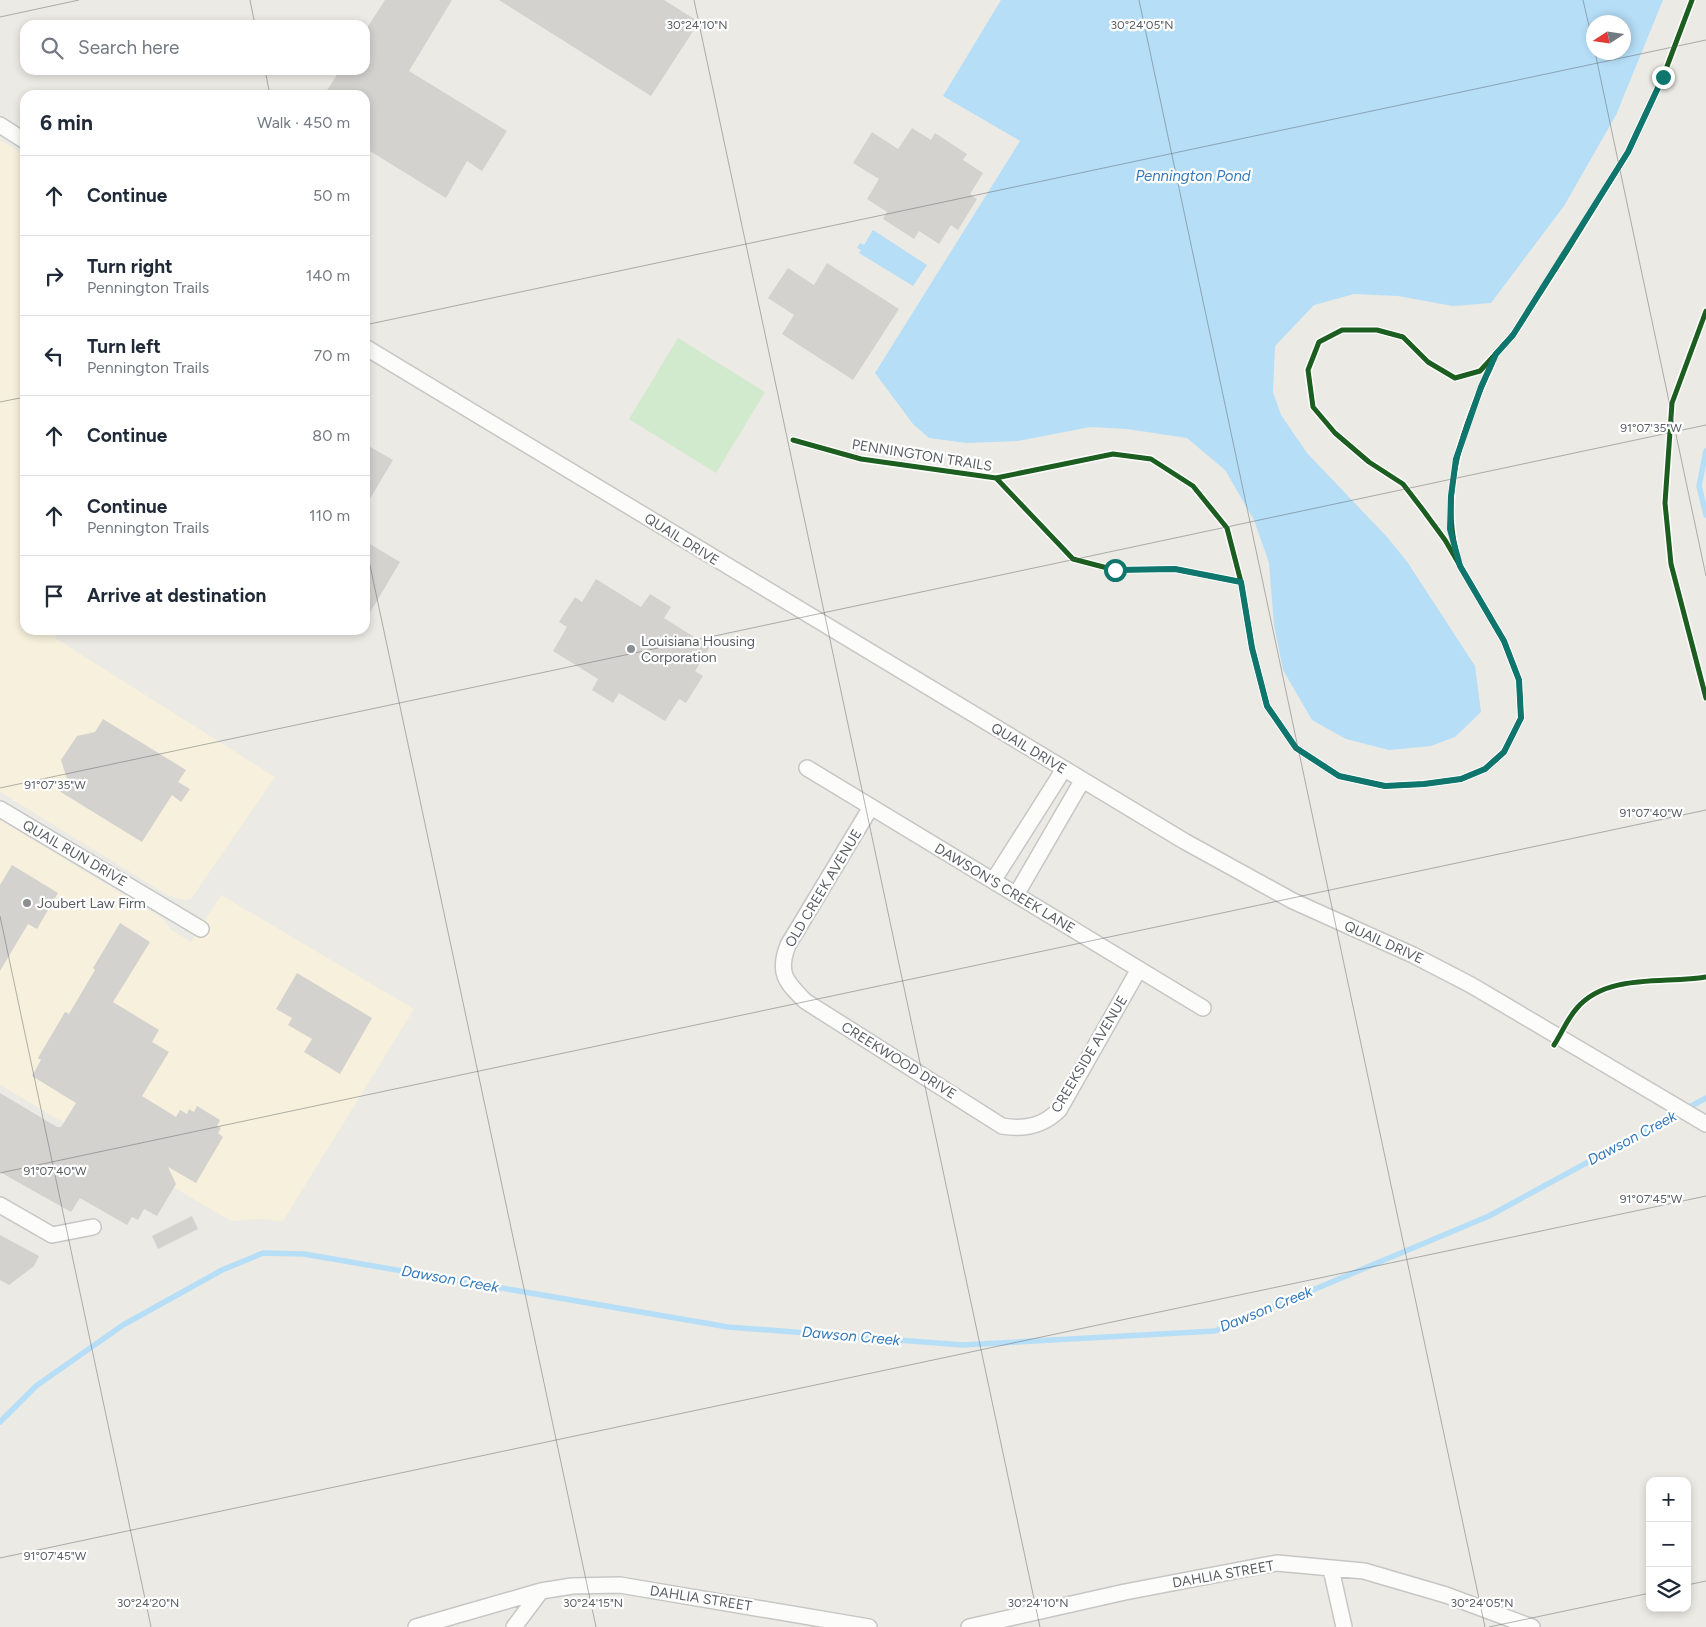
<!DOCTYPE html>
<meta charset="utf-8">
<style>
body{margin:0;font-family:Figtree,sans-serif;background:#f6f6f7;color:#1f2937}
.controls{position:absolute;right:15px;bottom:15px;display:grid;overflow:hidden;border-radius:10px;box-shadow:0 2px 8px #0003}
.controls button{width:45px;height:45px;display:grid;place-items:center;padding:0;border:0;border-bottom:1px solid #e0e1e3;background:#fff;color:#1f2937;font:25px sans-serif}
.compass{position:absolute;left:1586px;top:15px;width:45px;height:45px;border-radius:50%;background:#fff;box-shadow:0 2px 8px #0003;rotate:258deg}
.stop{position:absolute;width:15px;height:15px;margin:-11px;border:4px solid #0f766e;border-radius:50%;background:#fff}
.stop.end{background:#0f766e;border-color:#fff;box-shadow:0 1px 5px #0008}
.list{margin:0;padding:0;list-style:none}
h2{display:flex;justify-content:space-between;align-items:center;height:65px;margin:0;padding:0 20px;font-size:21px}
h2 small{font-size:16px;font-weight:400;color:#747a83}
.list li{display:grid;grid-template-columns:32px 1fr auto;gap:15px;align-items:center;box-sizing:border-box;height:80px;padding:0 20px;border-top:1px solid #e0e1e3}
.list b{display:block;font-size:19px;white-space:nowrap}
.list p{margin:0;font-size:16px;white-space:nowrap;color:#747a83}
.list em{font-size:16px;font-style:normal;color:#747a83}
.icon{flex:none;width:28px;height:28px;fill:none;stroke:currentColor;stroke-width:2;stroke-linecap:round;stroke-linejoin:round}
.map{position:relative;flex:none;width:1706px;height:1627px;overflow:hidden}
.search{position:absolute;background:#fff;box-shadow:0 2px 8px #0003;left:20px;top:20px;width:350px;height:55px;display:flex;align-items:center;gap:12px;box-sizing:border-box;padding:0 18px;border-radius:15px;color:#747a83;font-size:19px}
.panel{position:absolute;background:#fff;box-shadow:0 2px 8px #0003;left:20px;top:90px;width:350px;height:545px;border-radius:15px}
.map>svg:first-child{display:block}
.commercial{fill:#f6f0dc}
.green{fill:#d1e9cd}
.water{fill:#b6def7;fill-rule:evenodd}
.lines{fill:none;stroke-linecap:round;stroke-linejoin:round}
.stream{stroke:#b6def7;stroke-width:5.5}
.building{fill:#d4d2cf}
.minor-casing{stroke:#c6c7c5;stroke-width:18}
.minor{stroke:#fcfcfb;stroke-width:15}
.cycleway-casing{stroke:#fff;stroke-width:8}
.cycleway{stroke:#1b5e20;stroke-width:5}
.route{stroke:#0f766e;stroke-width:6}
.ticks{fill:none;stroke:#595e63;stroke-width:1;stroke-opacity:0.45}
.poi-dot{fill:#8c8f90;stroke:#fff;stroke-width:2}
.labels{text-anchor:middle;stroke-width:4.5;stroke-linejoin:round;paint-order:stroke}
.street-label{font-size:14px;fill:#595e63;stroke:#fff}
.poi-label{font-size:14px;fill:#595e63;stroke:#fff;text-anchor:start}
.water-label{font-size:15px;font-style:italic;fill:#3379bb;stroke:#fff}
.ticks-label{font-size:12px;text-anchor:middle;fill:#595e63;stroke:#fff;stroke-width:4.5;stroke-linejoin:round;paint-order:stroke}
</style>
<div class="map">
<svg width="1706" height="1627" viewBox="0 0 1706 1627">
<rect width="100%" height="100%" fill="#ebeae4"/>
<!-- commercial -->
<path class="commercial" d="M 0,140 L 25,155 L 25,630 L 59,630 L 55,638 L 275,777 L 191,899 L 185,900 L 169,896 L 0,792 Z
M 0,820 L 165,920 L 170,929 L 191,942 L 221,895 L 414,1009 L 283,1221 L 259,1219 L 231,1221 L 0,1085 Z"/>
<!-- green -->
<path class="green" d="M 678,338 L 765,392 L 716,473 L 629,419 Z"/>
<!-- water -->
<path class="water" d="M 1001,0 L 1663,0 L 1616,115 L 1564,206 L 1491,303 L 1453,306 L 1398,296 L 1354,294 L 1314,305 L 1275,346 L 1273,392 L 1281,415 L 1307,453 L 1388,538 L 1408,563 L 1475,666 L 1481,712 L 1455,737 L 1431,746 L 1389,750 L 1346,739 L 1312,720 L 1283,670 L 1274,625 L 1269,563 L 1254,520 L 1225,470 L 1187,438 L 1127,429 L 1090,427 L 1018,441 L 967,443 L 929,438 L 913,424 L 875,373 L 1020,141 L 943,96 ZM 1594,22 L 1624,22 L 1624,52 L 1594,52 Z
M 873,230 L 927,265 L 913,286 L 859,253 L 861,250 L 857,248 L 860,243 L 864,245 Z"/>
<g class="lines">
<!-- stream -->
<path class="stream" d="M 1706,451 L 1699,486 L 1706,515
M 0,1422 L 36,1386 L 123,1325 L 222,1270 L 263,1253 L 304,1254 L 728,1327 L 963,1345 L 1215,1331 L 1489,1216 L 1706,1098"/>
</g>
<!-- building -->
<path class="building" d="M 385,0 L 452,0 L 409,71 L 507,131 L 482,171 L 467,161 L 446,198 L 365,148 L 365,95 L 324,95 L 340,70 L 365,70 L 365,31 Z
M 499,0 L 664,0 L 699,22 L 651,96 Z
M 912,128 L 931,140 L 935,133 L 967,154 L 963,160 L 983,173 L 970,194 L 977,199 L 958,230 L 951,225 L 939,244 L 919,231 L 914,239 L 883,219 L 887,212 L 867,199 L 879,179 L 853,163 L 872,132 L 898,149 Z
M 827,263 L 899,309 L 853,380 L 782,334 L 794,315 L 768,298 L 788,268 L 814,285 Z
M 365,444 L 393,460 L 365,507 Z
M 365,541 L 400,562 L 365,621 Z
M 596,579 L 641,607 L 650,594 L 671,607 L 664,618 L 710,647 L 695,671 L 703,676 L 686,703 L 679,699 L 665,721 L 619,693 L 613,703 L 592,690 L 598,679 L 553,651 L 567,627 L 559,622 L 575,597 L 582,602 Z
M 103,719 L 186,770 L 178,782 L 190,789 L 181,802 L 172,795 L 142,842 L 59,791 L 67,779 L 61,760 L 77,736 L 95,732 Z
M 12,865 L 58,893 L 37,929 L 28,924 L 0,971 L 0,885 Z
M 120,923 L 150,942 L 113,1002 L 159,1030 L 152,1042 L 169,1052 L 142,1096 L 176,1117 L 180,1110 L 187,1114 L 189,1109 L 194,1112 L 197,1106 L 220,1120 L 217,1126 L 221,1128 L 218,1133 L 223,1137 L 196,1183 L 168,1167 L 176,1184 L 157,1216 L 144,1209 L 138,1220 L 132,1217 L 127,1225 L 80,1198 L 71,1212 L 0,1172 L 0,1093 L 57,1127 L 61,1127 L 76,1103 L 32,1076 L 41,1060 L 38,1058 L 65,1012 L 69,1014 L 95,970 L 93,968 Z
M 297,973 L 372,1018 L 340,1074 L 304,1052 L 312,1039 L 288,1025 L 292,1018 L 276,1009 Z
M 192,1216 L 198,1229 L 158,1249 L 152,1236 Z
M 0,1235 L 39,1256 L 34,1266 L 9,1285 L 0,1280 Z"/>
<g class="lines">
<!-- minor casing -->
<g class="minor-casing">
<path id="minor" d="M 0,125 L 25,141
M 365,347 L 1184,841 L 1293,901 L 1413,955 L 1471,985 L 1706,1124
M 807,768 L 1203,1008
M 871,807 L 788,945 C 777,973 786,982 805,1001 L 1002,1126 C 1025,1130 1043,1126 1059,1110 L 1139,969
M 0,809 L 201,929
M 993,881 L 1064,769
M 1016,895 L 1082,781
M 0,1205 L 52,1235 L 93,1227
M 1331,1569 L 1344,1627
M 416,1627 L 541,1591 L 572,1586 L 620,1585 L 869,1627
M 514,1627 L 541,1591
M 969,1627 L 1125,1592 L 1277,1563 L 1364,1571 L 1446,1595 L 1532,1627"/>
</g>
<!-- minor -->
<use href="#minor" class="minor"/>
<!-- cycleway casing -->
<g class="cycleway-casing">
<path id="cycleway" d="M 1706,311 L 1672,403 L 1665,503 L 1671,564 L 1706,698
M 793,440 L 861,459 L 996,478 L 1113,454 L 1151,459 L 1193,486 L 1227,528 L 1241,582 L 1252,648 L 1267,706 L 1296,748 L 1339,776 L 1385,786 L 1424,784 L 1461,779 L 1485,769 L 1504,752 L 1521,718 L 1519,680 L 1504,641 L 1445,540 L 1423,510 L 1403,484 L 1369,462 L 1335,433 L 1313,407 L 1308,370 L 1319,342 L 1342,330 L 1377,330 L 1403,337 L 1428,362 L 1455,378 L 1480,371 L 1513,335 L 1567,251 L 1628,152 L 1663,77 L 1692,0
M 996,478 L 1073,559 L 1115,570 L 1175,569 L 1241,582
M 1456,551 C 1440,487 1465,422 1492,364
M 1554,1045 C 1562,1033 1567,1019 1577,1008 C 1607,973 1665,984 1706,977"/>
</g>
<!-- cycleway -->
<use href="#cycleway" class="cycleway"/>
</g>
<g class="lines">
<!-- route -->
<path class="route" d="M 1115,570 L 1175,569 L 1241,582 L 1252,648 L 1267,706 L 1296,748 L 1339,776 L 1385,786 L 1424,784 L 1461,779 L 1485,769 L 1504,752 L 1521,718 L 1519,680 L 1504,641 L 1460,566 L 1450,529 L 1451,496 L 1456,459 L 1481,387 L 1496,354 L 1513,335 L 1628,152 L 1663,77"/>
</g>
<!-- ticks -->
<path class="ticks" d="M 250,0 L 255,25M 694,0 L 1040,1627M 1139,0 L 1485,1627M 1583,0 L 1594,47M 0,17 L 79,0M 1595,52 L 1706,576M 265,70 L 270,95M 365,325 L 1706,40M 0,402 L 25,397M 365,542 L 596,1627M 0,788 L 1706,425M 0,916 L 151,1627M 0,1173 L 1706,810M 0,1558 L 1706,1196M 1687,1585 L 1706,1581M 1489,1627 L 1650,1593"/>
<!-- markers -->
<g class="poi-dot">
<circle cx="631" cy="649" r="5"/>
<circle cx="27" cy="903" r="5"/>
</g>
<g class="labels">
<!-- street labels -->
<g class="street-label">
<text transform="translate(922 455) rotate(9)" y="5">PENNINGTON TRAILS</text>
<text transform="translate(682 539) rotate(32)" y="5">QUAIL DRIVE</text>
<text transform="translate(1029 748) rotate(31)" y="5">QUAIL DRIVE</text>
<text transform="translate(75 853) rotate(30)" y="5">QUAIL RUN DRIVE</text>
<text transform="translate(823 888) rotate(-59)" y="5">OLD CREEK AVENUE</text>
<text transform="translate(1005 888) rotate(31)" y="5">DAWSON'S CREEK LANE</text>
<text transform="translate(1384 942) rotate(24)" y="5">QUAIL DRIVE</text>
<text transform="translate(1089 1054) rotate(-59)" y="5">CREEKSIDE AVENUE</text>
<text transform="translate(899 1060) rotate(32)" y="5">CREEKWOOD DRIVE</text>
<text transform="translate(1223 1574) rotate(-10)" y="5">DAHLIA STREET</text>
<text transform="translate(701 1598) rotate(9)" y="5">DAHLIA STREET</text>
</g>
<!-- poi labels -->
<g class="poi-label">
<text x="641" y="646">Louisiana Housing<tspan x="641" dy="16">Corporation</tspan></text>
<text x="37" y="908">Joubert Law Firm</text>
</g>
<!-- water labels -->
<g class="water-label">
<text x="1193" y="181">Pennington Pond</text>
<text transform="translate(1632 1138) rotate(-28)" y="5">Dawson Creek</text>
<text transform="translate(450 1279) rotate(10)" y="5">Dawson Creek</text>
<text transform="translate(1266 1309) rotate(-22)" y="5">Dawson Creek</text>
<text transform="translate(851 1336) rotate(5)" y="5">Dawson Creek</text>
</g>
</g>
<g class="ticks-label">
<text x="697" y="29">30°24'10"N</text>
<text x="1142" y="29">30°24'05"N</text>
<text x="1651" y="432">91°07'35"W</text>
<text x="55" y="789">91°07'35"W</text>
<text x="1651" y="817">91°07'40"W</text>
<text x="55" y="1175">91°07'40"W</text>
<text x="1651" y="1203">91°07'45"W</text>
<text x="55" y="1560">91°07'45"W</text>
<text x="148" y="1607">30°24'20"N</text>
<text x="593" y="1607">30°24'15"N</text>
<text x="1038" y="1607">30°24'10"N</text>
<text x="1482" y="1607">30°24'05"N</text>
</g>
</svg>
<div class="controls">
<button>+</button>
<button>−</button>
<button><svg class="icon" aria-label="layers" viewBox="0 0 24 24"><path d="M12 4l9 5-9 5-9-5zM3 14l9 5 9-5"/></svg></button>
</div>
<svg class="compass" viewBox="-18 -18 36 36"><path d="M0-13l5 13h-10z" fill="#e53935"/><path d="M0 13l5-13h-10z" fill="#747a83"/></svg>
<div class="stop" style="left:1115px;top:570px"></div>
<div class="stop end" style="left:1663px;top:77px"></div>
<div class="search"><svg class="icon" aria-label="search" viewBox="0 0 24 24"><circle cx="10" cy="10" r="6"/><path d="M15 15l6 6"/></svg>Search here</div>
<section class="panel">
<h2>6 min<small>Walk · 450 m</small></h2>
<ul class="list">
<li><svg class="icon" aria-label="ahead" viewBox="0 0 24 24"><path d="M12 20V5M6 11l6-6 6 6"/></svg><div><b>Continue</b></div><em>50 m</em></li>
<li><svg class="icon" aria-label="right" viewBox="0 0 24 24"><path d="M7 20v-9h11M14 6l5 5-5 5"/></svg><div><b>Turn right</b><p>Pennington Trails</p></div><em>140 m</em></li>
<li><svg class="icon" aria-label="left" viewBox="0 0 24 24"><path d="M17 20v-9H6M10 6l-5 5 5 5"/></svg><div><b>Turn left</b><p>Pennington Trails</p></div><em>70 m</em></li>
<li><svg class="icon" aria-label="ahead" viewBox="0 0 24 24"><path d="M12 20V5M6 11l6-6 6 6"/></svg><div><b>Continue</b></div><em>80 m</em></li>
<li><svg class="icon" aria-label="ahead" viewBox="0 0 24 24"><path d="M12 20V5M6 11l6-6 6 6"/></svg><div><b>Continue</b><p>Pennington Trails</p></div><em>110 m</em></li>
<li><svg class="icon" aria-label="arrive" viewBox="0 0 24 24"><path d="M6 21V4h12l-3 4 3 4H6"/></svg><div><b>Arrive at destination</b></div></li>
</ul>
</section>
</div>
